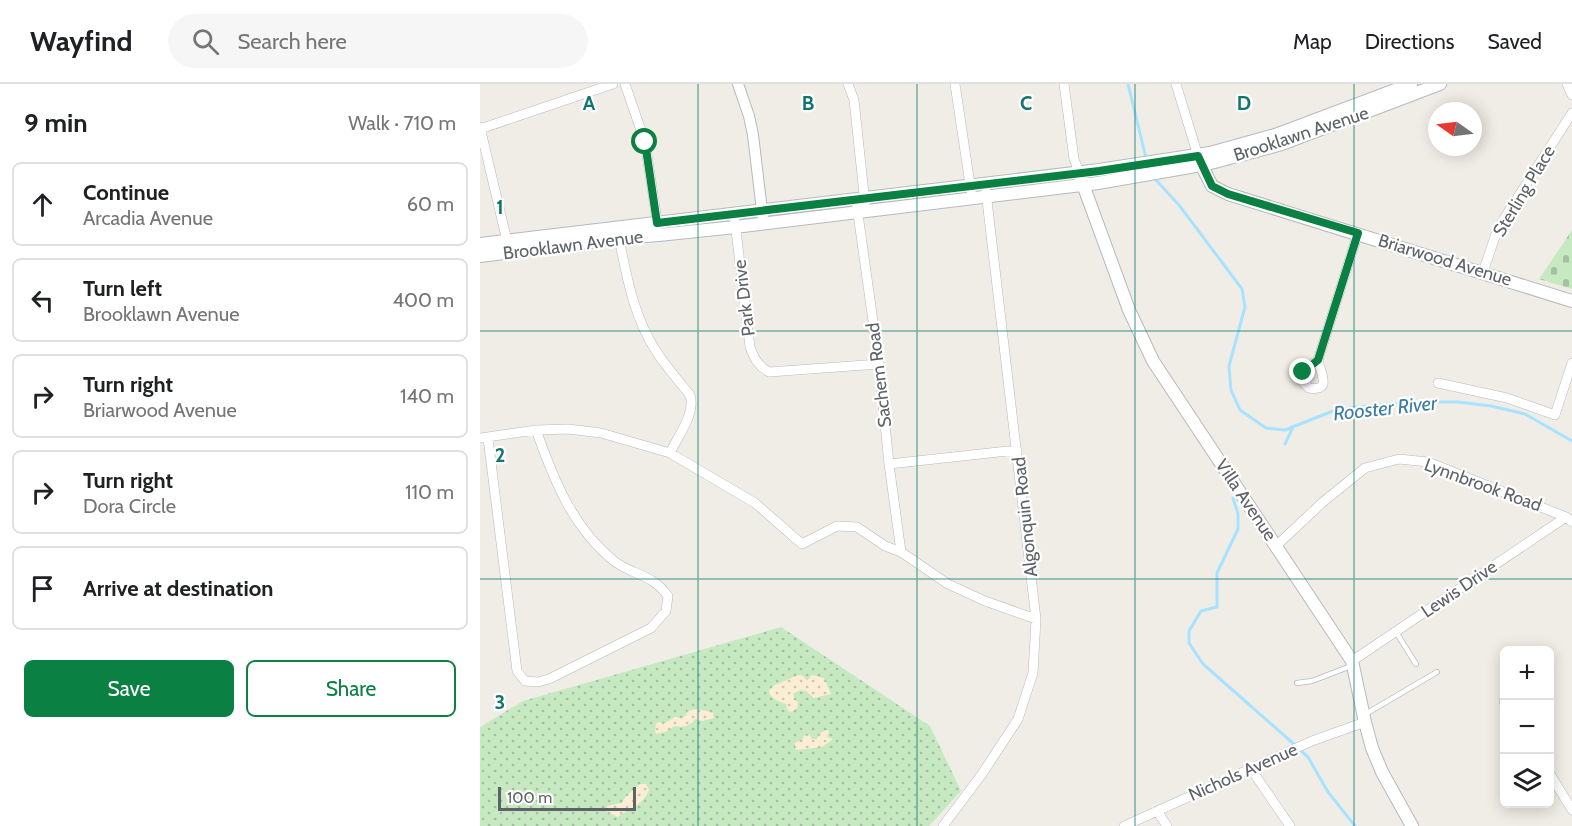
<!DOCTYPE html>
<meta charset="utf-8">
<style>
body{margin:0;font-family:Cabin,sans-serif;background:#f6f6f6;color:#202124}
.controls{position:absolute;right:18px;bottom:18px;display:grid;overflow:hidden;border-radius:9px;box-shadow:0 3px 15px #0003}
.controls button{width:54px;height:54px;display:grid;place-items:center;padding:0;border:0;border-bottom:2px solid #e0e0e0;background:#fff;color:#202124;font:30px sans-serif}
.compass{position:absolute;left:948px;top:18px;width:54px;height:54px;border-radius:50%;background:#fff;box-shadow:0 3px 15px #0003;rotate:284deg}
.scale{position:absolute;left:18px;bottom:15px;width:138px;box-sizing:border-box;padding-left:6px;border:3px solid #5d6367;border-top:0;font-size:16px;line-height:21px;white-space:nowrap;color:#5d6367;-webkit-text-stroke:4px #fff;paint-order:stroke}
.stop{position:absolute;width:18px;height:18px;margin:-14px;border:4px solid #0b8043;border-radius:50%;background:#fff}
.stop.end{background:#0b8043;border-color:#fff;box-shadow:0 2px 6px #0008}
.list{margin:0;padding:0;list-style:none}
h2{display:flex;justify-content:space-between;align-items:center;height:78px;margin:0;padding:0 24px;font-size:26px}
h2 small{font-size:20px;font-weight:400;color:#757577}
.list li{display:grid;grid-template-columns:39px 1fr auto;gap:18px;align-items:center;box-sizing:border-box;height:84px;margin:0 12px 12px;padding:0 12px;border:2px solid #e0e0e0;border-radius:9px}
.list b{display:block;font-size:22px;white-space:nowrap}
.list p{margin:0;font-size:20px;white-space:nowrap;color:#757577}
.list em{font-size:20px;font-style:normal;color:#757577}
.actions{display:flex;gap:12px;padding:18px 24px}
.actions a{flex:1;padding:14px 0;border:2px solid #0b8043;border-radius:9px;text-align:center;font-size:21px;color:#0b8043}
.actions .main{background:#0b8043;color:#fff}
.icon{flex:none;width:33px;height:33px;fill:none;stroke:currentColor;stroke-width:2;stroke-linecap:round;stroke-linejoin:round}
.map{position:relative;flex:none;width:1092px;height:742px;overflow:hidden}
header{display:flex;align-items:center;gap:36px;box-sizing:border-box;height:84px;padding:0 30px;background:#fff;border-bottom:2px solid #e0e0e0}
header strong{font-size:28px}
nav{display:flex;gap:33px;margin-inline-start:auto;font-size:21px}
.search{width:420px;height:54px;background:#f6f6f6;display:flex;align-items:center;gap:15px;box-sizing:border-box;padding:0 21px;border-radius:33px;color:#757577;font-size:22px}
main{display:flex}
aside{flex:1;background:#fff}
.map>svg:first-child{display:block}
.grass{fill:url(#grass-dots)}
.sand{fill:url(#sand-dots)}
.cemetery{fill:url(#cemetery-stones)}
.lines{fill:none;stroke-linecap:round;stroke-linejoin:round}
.stream{stroke:#a7e3ff;stroke-width:3}
.service-casing{stroke:#b6b9bd;stroke-width:6}
.minor-casing{stroke:#b6b9bd;stroke-width:10}
.tertiary-casing{stroke:#b6b9bd;stroke-width:12}
.secondary-casing{stroke:#b4babe;stroke-width:14}
.service{stroke:#fff;stroke-width:4.5}
.minor{stroke:#fff;stroke-width:9}
.tertiary{stroke:#fff;stroke-width:10}
.secondary{stroke:#fff;stroke-width:12}
.route{stroke:#0b8043;stroke-width:8}
.grid{fill:none;stroke:#0f766e;stroke-width:1.5;stroke-opacity:0.55}
.labels{text-anchor:middle;stroke-width:4.5;stroke-linejoin:round;paint-order:stroke}
.street-label{font-size:18px;fill:#5d6367;stroke:#fff}
.water-label{font-size:20px;font-style:italic;fill:#397ba4;stroke:#fff}
.grid-label{font-size:20px;text-anchor:middle;font-weight:bold;fill:#0f766e;stroke:#fff;stroke-width:4.5;stroke-linejoin:round;paint-order:stroke}
</style>
<header>
<strong>Wayfind</strong>
<div class="search"><svg class="icon" aria-label="search" viewBox="0 0 24 24"><circle cx="10" cy="10" r="6"/><path d="M15 15l6 6"/></svg>Search here</div>
<nav><a>Map</a><a>Directions</a><a>Saved</a></nav>
</header>
<main>
<aside>
<h2>9 min<small>Walk · 710 m</small></h2>
<ul class="list">
<li><svg class="icon" aria-label="ahead" viewBox="0 0 24 24"><path d="M12 20V5M6 11l6-6 6 6"/></svg><div><b>Continue</b><p>Arcadia Avenue</p></div><em>60 m</em></li>
<li><svg class="icon" aria-label="left" viewBox="0 0 24 24"><path d="M17 20v-9H6M10 6l-5 5 5 5"/></svg><div><b>Turn left</b><p>Brooklawn Avenue</p></div><em>400 m</em></li>
<li><svg class="icon" aria-label="right" viewBox="0 0 24 24"><path d="M7 20v-9h11M14 6l5 5-5 5"/></svg><div><b>Turn right</b><p>Briarwood Avenue</p></div><em>140 m</em></li>
<li><svg class="icon" aria-label="right" viewBox="0 0 24 24"><path d="M7 20v-9h11M14 6l5 5-5 5"/></svg><div><b>Turn right</b><p>Dora Circle</p></div><em>110 m</em></li>
<li><svg class="icon" aria-label="arrive" viewBox="0 0 24 24"><path d="M6 21V4h12l-3 4 3 4H6"/></svg><div><b>Arrive at destination</b></div></li>
</ul>
<div class="actions"><a class="main">Save</a><a>Share</a></div>
</aside>
<div class="map">
<svg width="1092" height="742" viewBox="0 0 1092 742">
<defs>
<pattern id="grass-dots" width="8" height="8" patternUnits="userSpaceOnUse" patternTransform="scale(1.5)"><rect width="8" height="8" fill="#c6e9c2"/><path d="M2 2h.1M6 6h.1" fill="none" stroke="#a4c0a1" stroke-width="1.8" stroke-linecap="round"/></pattern>
<pattern id="sand-dots" width="8" height="8" patternUnits="userSpaceOnUse" patternTransform="scale(1.5)"><rect width="8" height="8" fill="#fceed5"/><path d="M2 2h.1M6 6h.1" fill="none" stroke="#cfc4b1" stroke-width="1.8" stroke-linecap="round"/></pattern>
<pattern id="cemetery-stones" width="16" height="16" patternUnits="userSpaceOnUse" patternTransform="scale(1.5)"><rect width="16" height="16" fill="#c6e9c2"/><path d="M2 7V4a2 2 0 0 1 4 0v3zM10 15v-3a2 2 0 0 1 4 0v3z" fill="#a4c0a1"/></pattern>
</defs>
<rect width="100%" height="100%" fill="#f0ede6"/>
<!-- grass -->
<path class="grass" d="M 301,543 L 450,642 L 481,707 L 449,742 L 0,742 L 0,643 L 43,617 Z"/>
<!-- sand -->
<path class="sand" d="M 318,591 L 323,592 L 327,597 L 332,591 L 344,594 L 351,610 L 334,614 L 326,607 L 320,606 L 313,610 L 315,616 L 318,618 L 317,624 L 312,628 L 308,627 L 306,620 C 300,618 290,615 289,607 L 293,602 Z
M 218,625 L 233,629 L 234,634 L 222,637 L 215,635 C 211,642 202,644 195,642 L 185,648 L 176,650 L 175,647 L 176,640 L 179,638 L 185,639 L 195,633 L 202,634 L 206,631 L 207,627 Z
M 346,646 L 349,647 L 347,653 L 353,655 L 342,663 L 317,666 L 315,665 L 315,659 L 322,656 L 324,652 L 329,650 L 332,655 L 337,655 L 339,650 Z
M 160,700 L 166,700 L 169,706 C 163,722 149,723 138,733 L 127,728 L 127,722 L 142,719 L 146,712 Z"/>
<!-- cemetery -->
<path class="cemetery" d="M 1092,146 L 1092,205 L 1059,195 Z"/>
<g class="lines">
<!-- stream -->
<path class="stream" d="M 648,0 L 666,74
M 674,94 L 699,121 L 762,205 L 765,223 L 749,282 L 751,306 L 760,326 L 786,344 L 805,346 L 858,325 L 929,318 L 978,318 L 1011,322 L 1045,330 L 1092,357
M 805,360 L 813,343
M 753,414 L 758,430 L 758,445 L 737,489 L 737,523 L 721,527 L 709,547 L 709,559 L 723,580 L 815,661
M 820,666 L 828,673 L 848,708 L 875,742"/>
<!-- service casing -->
<g class="service-casing">
<path id="service" d="M 916,548 L 936,580
M 817,599 L 832,597 L 871,582
M 884,631 L 957,588"/>
</g>
<!-- minor casing -->
<g class="minor-casing">
<path id="minor" d="M 145,0 L 165,58 L 178,143
M 368,0 L 374,16 L 385,119
M 475,0 L 491,107
M 584,0 L 594,75 L 599,88
M 696,0 L 718,72
M 1087,0 L 1092,11
M 0,43 L 28,161
M 0,45 L 133,0
M 377,123 L 399,280 L 409,380 L 421,468
M 254,130 L 270,263 C 274,274 278,282 289,288 L 399,280
M 138,149 C 146,189 153,232 176,267 C 186,283 199,297 210,311 C 216,329 198,352 190,369
M 1003,188 L 1018,144 L 1092,29
M 838,276 L 823,288 L 822,297 L 829,304 C 853,308 840,288 838,276 L 878,149
M 958,299 L 1027,314 L 1075,331 L 1092,279
M 0,354 L 56,346 L 88,345 L 121,349 L 190,369 L 275,419 L 322,460 L 357,442 L 377,443 L 405,462 L 421,468 L 468,500 L 505,517 L 556,535
M 8,354 L 37,587 L 45,597 L 58,598 L 69,595 L 171,544 L 186,527 L 188,512 C 171,489 154,492 134,477 C 92,443 74,396 56,346
M 409,380 L 537,366
M 797,461 L 843,418 L 885,384 L 919,375 L 948,378 L 1086,433 L 1092,438
M 872,577 L 1086,433
M 1024,617 L 1024,618
M 771,685 L 810,742
M 1070,690 L 1092,726
M 677,727 L 687,742
M 463,742 L 502,690 L 538,635 L 553,589 L 556,535 L 506,108
M 644,742 L 832,657 L 885,638"/>
</g>
<!-- tertiary casing -->
<g class="tertiary-casing">
<path id="tertiary" d="M 258,0 L 269,32 L 273,51 L 283,135"/>
</g>
<!-- secondary casing -->
<g class="secondary-casing">
<path id="secondary" d="M 719,76 L 732,102 L 748,110 L 1092,217
M 601,95 L 649,226 L 673,277 L 872,577 L 885,638 L 892,664 L 902,688 L 932,742
M 0,160 L 619,86 L 730,69 L 795,51 L 931,0
M 0,172 L 139,154 L 179,151 L 255,143 L 618,99 L 727,80 L 802,60 L 960,0"/>
</g>
<!-- service -->
<use href="#service" class="service"/>
<!-- minor -->
<use href="#minor" class="minor"/>
<!-- tertiary -->
<use href="#tertiary" class="tertiary"/>
<!-- secondary -->
<use href="#secondary" class="secondary"/>
</g>
<g class="lines">
<!-- route -->
<path class="route" d="M 165,58 L 177,139 L 619,87 L 718,72 L 732,102 L 748,110 L 878,149 L 838,276 L 823,288"/>
</g>
<!-- grid -->
<path class="grid" d="M 218,0 L 218,742M 437,0 L 437,742M 655,0 L 655,742M 874,0 L 874,742M 0,247 L 1092,247M 0,495 L 1092,495"/>
<g class="labels">
<!-- street labels -->
<g class="street-label">
<text transform="translate(821 50) rotate(-18)" y="6">Brooklawn Avenue</text>
<text transform="translate(1044 107) rotate(-59)" y="6">Sterling Place</text>
<text transform="translate(93 161) rotate(-7)" y="6">Brooklawn Avenue</text>
<text transform="translate(965 176) rotate(17)" y="6">Briarwood Avenue</text>
<text transform="translate(264 214) rotate(-97)" y="6">Park Drive</text>
<text transform="translate(399 291) rotate(-97)" y="6">Sachem Road</text>
<text transform="translate(1003 401) rotate(20)" y="6">Lynnbrook Road</text>
<text transform="translate(766 416) rotate(56)" y="6">Villa Avenue</text>
<text transform="translate(545 433) rotate(-96)" y="6">Algonquin Road</text>
<text transform="translate(979 505) rotate(-34)" y="6">Lewis Drive</text>
<text transform="translate(763 688) rotate(-24)" y="6">Nichols Avenue</text>
</g>
<!-- water labels -->
<g class="water-label">
<text transform="translate(905 324) rotate(-6)" y="7">Rooster River</text>
</g>
</g>
<g class="grid-label">
<text x="109" y="26">A</text>
<text x="328" y="26">B</text>
<text x="546" y="26">C</text>
<text x="764" y="26">D</text>
<text x="20" y="130">1</text>
<text x="20" y="378">2</text>
<text x="20" y="625">3</text>
</g>
</svg>
<div class="controls">
<button>+</button>
<button>−</button>
<button><svg class="icon" aria-label="layers" viewBox="0 0 24 24"><path d="M12 4l9 5-9 5-9-5zM3 14l9 5 9-5"/></svg></button>
</div>
<svg class="compass" viewBox="-18 -18 36 36"><path d="M0-13l5 13h-10z" fill="#e53935"/><path d="M0 13l5-13h-10z" fill="#757577"/></svg>
<div class="scale">100 m</div>
<div class="stop" style="left:165px;top:58px"></div>
<div class="stop end" style="left:823px;top:288px"></div>
</div>
</main>
